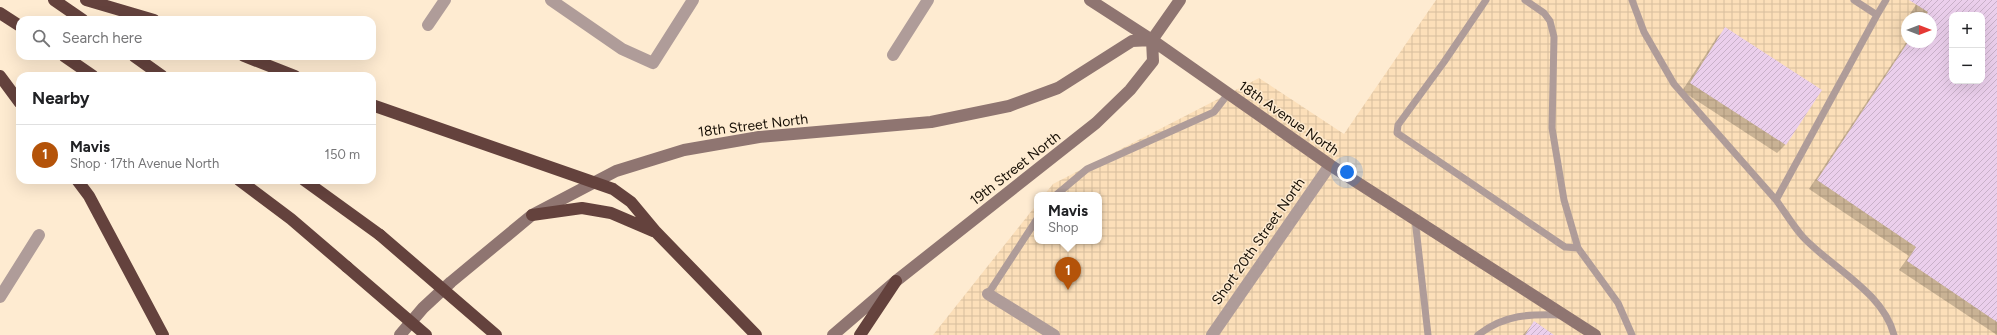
<!DOCTYPE html>
<meta charset="utf-8">
<style>
body{margin:0;font-family:Figtree,sans-serif;background:#f6f6f6;color:#202124}
.controls{position:absolute;right:12px;top:12px;display:grid;overflow:hidden;border-radius:8px;box-shadow:0 4px 16px #0002}
.controls button{width:36px;height:36px;display:grid;place-items:center;padding:0;border:0;border-bottom:1px solid #e0e0e0;background:#fff;color:#202124;font:20px sans-serif}
.compass{position:absolute;left:1901px;top:12px;width:36px;height:36px;border-radius:50%;background:#fff;box-shadow:0 4px 16px #0002;rotate:90deg}
.you{position:absolute;left:1347px;top:172px;width:14px;height:14px;margin:-10px;border:3px solid #fff;border-radius:50%;background:#1a73e8;box-shadow:0 0 0 6px #1a73e833}
.badge{display:grid;place-items:center;width:26px;height:26px;border-radius:50%;background:#b45309;color:#fff;font-size:13px;font-weight:700}
.pin{position:absolute;translate:-50% -33px;filter:drop-shadow(0 1px 2px #0008)}
.pin::after{content:'';position:absolute;top:21px;width:14px;height:12px;background:inherit;clip-path:polygon(0 0,100% 0,50% 100%)}
.popup{position:absolute;left:1034px;top:192px;width:68px;height:52px;box-sizing:border-box;display:grid;place-content:center;border-radius:8px;background:#fff;filter:drop-shadow(0 1px 3px #0005);font-size:13px;white-space:nowrap;color:#757577}
.popup b{font-size:15px;color:#202124}
.popup::after{content:'';position:absolute;left:50%;top:100%;margin-left:-8px;border:8px solid transparent;border-top-color:#fff}
.list{margin:0;padding:0;list-style:none}
h2{display:flex;justify-content:space-between;align-items:center;height:52px;margin:0;padding:0 16px;font-size:17px}
h2 small{font-size:13px;font-weight:400;color:#757577}
.list li{display:grid;grid-template-columns:26px 1fr auto;gap:12px;align-items:center;box-sizing:border-box;height:60px;padding:0 16px;border-top:1px solid #e0e0e0}
.list b{display:block;font-size:15px;white-space:nowrap}
.list p{margin:0;font-size:13px;white-space:nowrap;color:#757577}
.list em{font-size:13px;font-style:normal;color:#757577}
.icon{flex:none;width:22px;height:22px;fill:none;stroke:currentColor;stroke-width:2;stroke-linecap:round;stroke-linejoin:round}
.map{position:relative;flex:none;width:1997px;height:335px;overflow:hidden}
.search{position:absolute;background:#fff;box-shadow:0 4px 16px #0002;left:16px;top:16px;width:360px;height:44px;display:flex;align-items:center;gap:10px;box-sizing:border-box;padding:0 14px;border-radius:12px;color:#757577;font-size:15px}
.panel{position:absolute;background:#fff;box-shadow:0 4px 16px #0002;left:16px;top:72px;width:360px;height:112px;border-radius:12px}
.map>svg:first-child{display:block}
.industrial{fill:url(#industrial-grid);fill-rule:evenodd}
.shadow{fill:#0003;fill-rule:evenodd}
.building{fill:url(#building-hatch);fill-rule:evenodd}
.lines{fill:none;stroke-linecap:round;stroke-linejoin:round}
.lane{stroke:#af9c99;stroke-width:7}
.street{stroke:#af9c99;stroke-width:12}
.secondary{stroke:#8f7571;stroke-width:12}
.highway{stroke:#64423d;stroke-width:12}
.highway-bridge{stroke:#64423d;stroke-width:12}
.labels{text-anchor:middle;stroke-width:3;stroke-linejoin:round;paint-order:stroke}
.street-label{font-size:14px;fill:#160e04;stroke:#feebd1}
</style>
<div class="map">
<svg width="1997" height="335" viewBox="0 0 1997 335">
<defs>
<pattern id="industrial-grid" width="8" height="8" patternUnits="userSpaceOnUse"><rect width="8" height="8" fill="#fcdfb9"/><path d="M0 4h8M4 0v8" fill="none" stroke="#d7be9d"/></pattern>
<pattern id="building-hatch" width="6" height="6" patternUnits="userSpaceOnUse"><rect width="6" height="6" fill="#ebcfec"/><path d="M-1 1l2-2M0 6l6-6M5 7l2-2" fill="none" stroke="#c9b1c9"/></pattern>
</defs>
<rect width="100%" height="100%" fill="#feebd1"/>
<!-- industrial -->
<path class="industrial" d="M 1436,0 L 1997,0 L 1997,335 L 933,335 L 1037,204 L 1037,241 L 1099,241 L 1099,195 L 1044,195 L 1053,184 L 1259,78 L 1344,134 ZM 1952,15 L 1982,15 L 1982,81 L 1952,81 ZM 1907,18 L 1931,18 L 1931,42 L 1907,42 Z"/>
<!-- shadow -->
<path class="shadow" d="M 1919,0 L 1997,0 L 1997,335 L 1899,270 L 1909,256 L 1809,189 L 1907,41 L 1931,42 L 1931,18 L 1916,18 L 1910,14 ZM 1952,15 L 1982,15 L 1982,81 L 1952,81 Z
M 1726,29 L 1820,90 L 1785,145 L 1777,153 L 1682,91 L 1717,37 Z
M 1534,322 L 1552,335 L 1523,335 Z"/>
<!-- building -->
<path class="building" d="M 1909,0 L 1997,0 L 1997,322 L 1907,261 L 1916,247 L 1817,180 L 1908,42 L 1931,42 L 1931,18 L 1924,18 L 1928,12 ZM 1952,15 L 1982,15 L 1982,81 L 1952,81 Z
M 1725,27 L 1822,90 L 1786,145 L 1690,83 Z
M 1534,321 L 1554,335 L 1525,335 Z"/>
<g class="lines">
<!-- lane -->
<path class="lane" d="M 1486,0 L 1444,62 L 1398,125 L 1397,133 L 1565,247 L 1578,248
M 1525,0 L 1544,13 L 1550,21 L 1554,37 L 1552,128 L 1564,200 L 1578,248 L 1618,303 L 1632,335
M 1632,0 L 1644,32 L 1674,84 L 1776,200 L 1877,15
M 1854,0 L 1877,15 L 1886,0
M 1056,195 L 1087,169 L 1214,112 L 1228,94
M 1776,200 C 1785,212 1793,226 1803,237 C 1832,268 1883,292 1894,335
M 1415,219 L 1428,335
M 988,294 L 1037,219
M 1478,335 C 1505,314 1530,314 1562,315"/>
<!-- street -->
<path class="street" d="M 551,0 L 622,49 L 653,63 L 693,0
M 428,25 L 445,0
M 893,55 L 928,0
M 988,294 L 1054,335
M 0,297 L 39,235
M 1212,335 L 1330,165"/>
<!-- secondary -->
<path class="secondary" d="M 1090,0 L 1152,40 L 1330,165 L 1595,335
M 400,335 L 423,308 L 451,282 L 532,215 L 616,171 L 684,150 L 759,137 L 931,122 L 1009,106 L 1058,88 L 1132,41 L 1152,40
M 833,335 L 896,281 L 1096,123 L 1130,90 L 1153,61 L 1152,40 L 1180,0"/>
<!-- highway -->
<path class="highway" d="M 54,0 L 83,20
M 86,0 L 154,20
M 0,13 L 20,26
M 64,56 L 93,76
M 134,56 L 162,76
M 244,56 L 295,76
M 0,76 L 20,103
M 372,105 L 613,189 L 631,202 L 656,232 L 756,335
M 77,180 L 89,196 L 163,335
M 239,180 L 291,219 L 347,267
M 304,180 L 380,235
M 532,215 L 582,208 L 611,213 L 653,231
M 860,335 L 896,281"/>
<!-- highway-bridge -->
<path class="highway-bridge" d="M 380,235 L 496,335
M 347,267 L 426,335"/>
</g>
<g class="labels">
<!-- street labels -->
<g class="street-label">
<text transform="translate(1289 118) rotate(35)" y="5">18th Avenue North</text>
<text transform="translate(753 125) rotate(-7)" y="5">18th Street North</text>
<text transform="translate(1015 168) rotate(-38)" y="5">19th Street North</text>
<text transform="translate(1258 241) rotate(-55)" y="5">Short 20th Street North</text>
</g>
</g>
</svg>
<div class="controls">
<button>+</button>
<button>−</button>
</div>
<svg class="compass" viewBox="-18 -18 36 36"><path d="M0-13l5 13h-10z" fill="#e53935"/><path d="M0 13l5-13h-10z" fill="#757577"/></svg>
<div class="you"></div>
<div class="pin badge" style="left:1068px;top:290px">1</div>
<div class="popup"><b>Mavis</b>Shop</div>
<div class="search"><svg class="icon" aria-label="search" viewBox="0 0 24 24"><circle cx="10" cy="10" r="6"/><path d="M15 15l6 6"/></svg>Search here</div>
<section class="panel">
<h2>Nearby<small></small></h2>
<ul class="list">
<li><span class="badge">1</span><div><b>Mavis</b><p>Shop · 17th Avenue North</p></div><em>150 m</em></li>
</ul>
</section>
</div>
